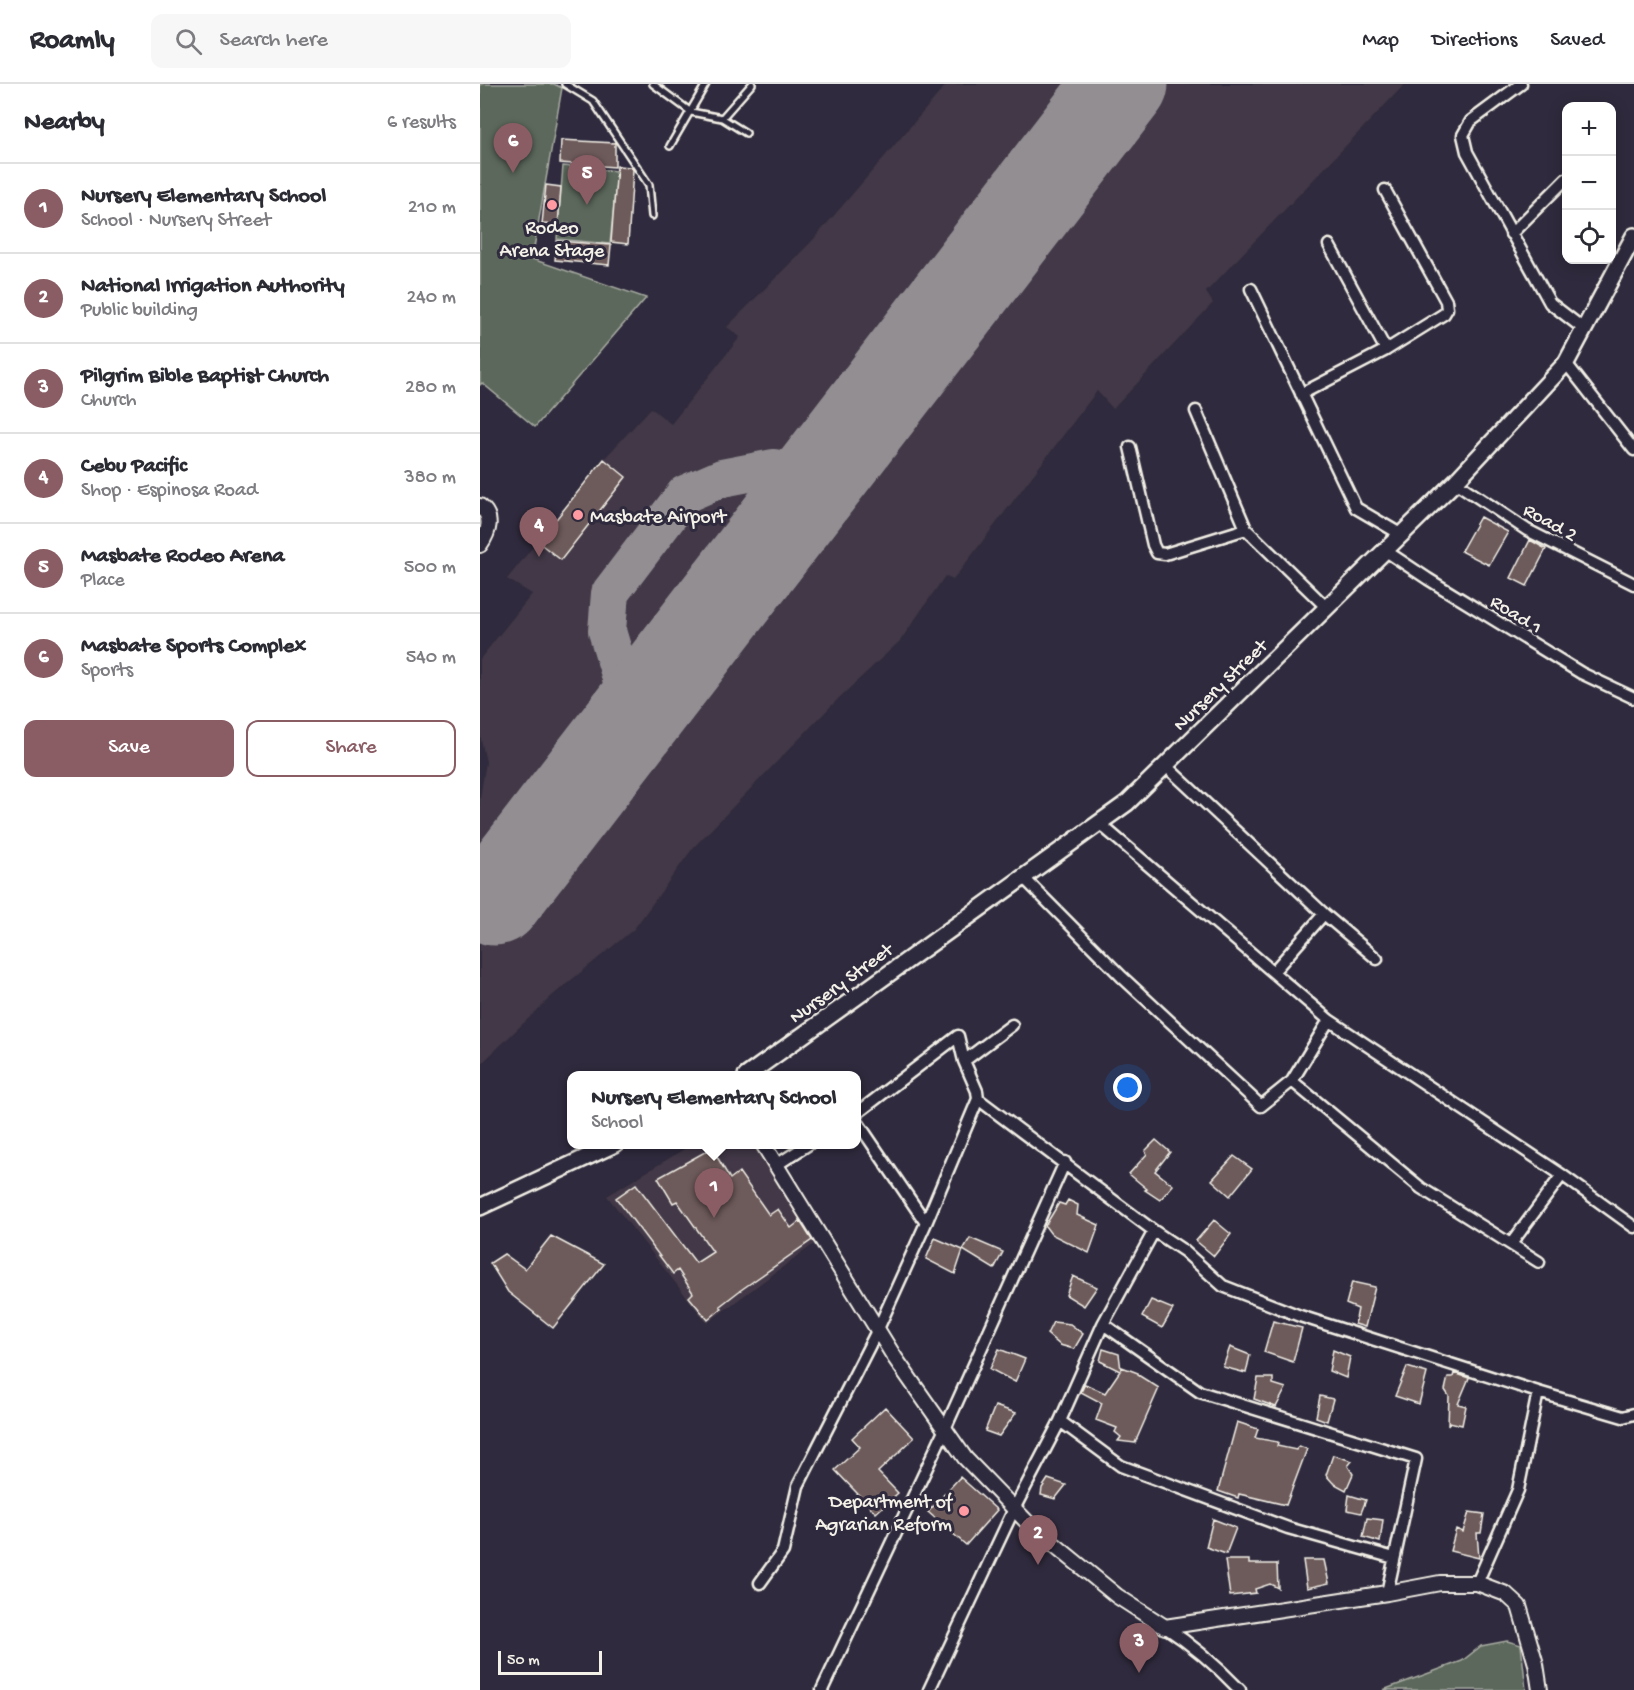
<!DOCTYPE html>
<meta charset="utf-8">
<style>
body{margin:0;font-family:"Gochi Hand",sans-serif;background:#f7f7f7;color:#2b2b33}
.controls{position:absolute;right:18px;top:18px;display:grid;overflow:hidden;border-radius:12px;box-shadow:0 3px 15px #0003}
.controls button{width:54px;height:54px;display:grid;place-items:center;padding:0;border:0;border-bottom:2px solid #e1e1e2;background:#fff;color:#2b2b33;font:30px sans-serif}
.scale{position:absolute;left:18px;bottom:15px;width:104px;box-sizing:border-box;padding-left:6px;border:3px solid #f4f1e8;border-top:0;font-size:16px;line-height:21px;white-space:nowrap;color:#f4f1e8;-webkit-text-stroke:4px #2f2a3d;paint-order:stroke}
.you{position:absolute;left:648px;top:1004px;width:21px;height:21px;margin:-15px;border:4px solid #fff;border-radius:50%;background:#1a73e8;box-shadow:0 0 0 9px #1a73e833}
.badge{display:grid;place-items:center;width:39px;height:39px;border-radius:50%;background:#8a5d65;color:#fff;font-size:20px;font-weight:700}
.pin{position:absolute;translate:-50% -50px;filter:drop-shadow(0 2px 3px #0008)}
.pin::after{content:'';position:absolute;top:32px;width:21px;height:18px;background:inherit;clip-path:polygon(0 0,100% 0,50% 100%)}
.popup{position:absolute;left:87px;top:987px;width:294px;height:78px;box-sizing:border-box;display:grid;place-content:center;border-radius:12px;background:#fff;filter:drop-shadow(0 2px 4px #0005);font-size:20px;white-space:nowrap;color:#7c7c81}
.popup b{font-size:22px;color:#2b2b33}
.popup::after{content:'';position:absolute;left:50%;top:100%;margin-left:-12px;border:12px solid transparent;border-top-color:#fff}
.list{margin:0;padding:0;list-style:none}
h2{display:flex;justify-content:space-between;align-items:center;height:78px;margin:0;padding:0 24px;font-size:26px}
h2 small{font-size:20px;font-weight:400;color:#7c7c81}
.list li{display:grid;grid-template-columns:39px 1fr auto;gap:18px;align-items:center;box-sizing:border-box;height:90px;padding:0 24px;border-top:2px solid #e1e1e2}
.list b{display:block;font-size:22px;white-space:nowrap}
.list p{margin:0;font-size:20px;white-space:nowrap;color:#7c7c81}
.list em{font-size:20px;font-style:normal;color:#7c7c81}
.actions{display:flex;gap:12px;padding:18px 24px}
.actions a{flex:1;padding:14px 0;border:2px solid #8a5d65;border-radius:12px;text-align:center;font-size:21px;color:#8a5d65}
.actions .main{background:#8a5d65;color:#fff}
.icon{flex:none;width:33px;height:33px;fill:none;stroke:currentColor;stroke-width:2;stroke-linecap:round;stroke-linejoin:round}
.map{position:relative;flex:none;width:1154px;height:1606px;overflow:hidden}
header{display:flex;align-items:center;gap:36px;box-sizing:border-box;height:84px;padding:0 30px;background:#fff;border-bottom:2px solid #e1e1e2}
header strong{font-size:28px}
nav{display:flex;gap:33px;margin-inline-start:auto;font-size:21px}
.search{width:420px;height:54px;background:#f7f7f7;display:flex;align-items:center;gap:15px;box-sizing:border-box;padding:0 21px;border-radius:12px;color:#7c7c81;font-size:22px}
main{display:flex}
aside{flex:1;background:#fff}
.map>svg:first-child{display:block}
.built{fill:#423846}
.green{fill:#5c675c;stroke:#a8aca2;stroke-width:1.5}
.lines{fill:none;stroke-linecap:round;stroke-linejoin:round}
.taxiway{stroke:#928e92;stroke-width:38}
.runway{stroke:#928e92;stroke-width:93}
.building{fill:#6d5a5a;stroke:#f4f1e8;stroke-width:1.5}
.service-casing{stroke:#f4f1e8;stroke-width:10}
.minor-casing{stroke:#f4f1e8;stroke-width:15}
.tertiary-casing{stroke:#f4f1e8;stroke-width:18}
.secondary-casing{stroke:#f4f1e8;stroke-width:20}
.service{stroke:#2f2a3d;stroke-width:5}
.minor{stroke:#2f2a3d;stroke-width:10}
.tertiary{stroke:#2f2a3d;stroke-width:14}
.secondary{stroke:#2f2a3d;stroke-width:15}
.poi-dot{fill:#ff9aa2;stroke:#2f2a3d;stroke-width:2}
.labels{text-anchor:middle;stroke-width:6;stroke-linejoin:round;paint-order:stroke}
.poi-label{font-size:20px;fill:#f4f1e8;stroke:#2f2a3d}
.street-label{font-size:20px;fill:#f4f1e8;stroke:#2f2a3d}
</style>
<header>
<strong>Roamly</strong>
<div class="search"><svg class="icon" aria-label="search" viewBox="0 0 24 24"><circle cx="10" cy="10" r="6"/><path d="M15 15l6 6"/></svg>Search here</div>
<nav><a>Map</a><a>Directions</a><a>Saved</a></nav>
</header>
<main>
<aside>
<h2>Nearby<small>6 results</small></h2>
<ul class="list">
<li><span class="badge">1</span><div><b>Nursery Elementary School</b><p>School · Nursery Street</p></div><em>210 m</em></li>
<li><span class="badge">2</span><div><b>National Irrigation Authority</b><p>Public building</p></div><em>240 m</em></li>
<li><span class="badge">3</span><div><b>Pilgrim Bible Baptist Church</b><p>Church</p></div><em>280 m</em></li>
<li><span class="badge">4</span><div><b>Cebu Pacific</b><p>Shop · Espinosa Road</p></div><em>380 m</em></li>
<li><span class="badge">5</span><div><b>Masbate Rodeo Arena</b><p>Place</p></div><em>500 m</em></li>
<li><span class="badge">6</span><div><b>Masbate Sports Complex</b><p>Sports</p></div><em>540 m</em></li>
</ul>
<div class="actions"><a class="main">Save</a><a>Share</a></div>
</aside>
<div class="map">
<svg width="1154" height="1606" viewBox="0 0 1154 1606">
<rect width="100%" height="100%" fill="#2f2a3d"/>
<filter id="ink" filterUnits="userSpaceOnUse"><feTurbulence type="fractalNoise" baseFrequency=".0167" numOctaves="2"/><feDisplacementMap in="SourceGraphic" scale="12" xChannelSelector="R" yChannelSelector="G"/><feConvolveMatrix kernelMatrix="1 2 1 2 8 2 1 2 1" color-interpolation-filters="sRGB"/></filter>
<g filter="url(#ink)">
<!-- built -->
<path class="built" d="M 467,0 L 925,0 L 726,208 L 733,219 L 633,325 L 617,307 L 473,496 L 465,492 L 420,557 L 359,614 L 213,764 L 154,845 L 73,911 L 0,981 L 0,714 L 6,678 L 0,651 L 0,575 L 52,510 L 27,495 L 124,375 L 171,324 L 191,340 L 260,253 L 247,243 L 332,157 Z
M 211,1061 L 279,1061 L 338,1157 L 227,1239 L 127,1112 Z"/>
<!-- green -->
<path class="green" d="M 0,0 L 74,0 L 82,4 L 52,175 L 166,214 L 55,343 L 2,299 L 0,301 Z
M 83,82 L 137,87 L 130,160 L 77,155 Z
M 1027,1557 L 1041,1561 L 1046,1606 L 903,1606 L 982,1577 L 1001,1562 Z"/>
<g class="lines">
<!-- taxiway -->
<path class="taxiway" d="M 294,384 L 309,397 L 316,423
M 142,597 L 146,644
M 177,604 C 164,605 152,607 142,597 L 127,547 L 130,509 L 205,410 L 242,394 L 294,384 L 333,389 L 345,386"/>
<!-- runway -->
<path class="runway" d="M 15,815 L 642,0"/>
</g>
<!-- building -->
<path class="building" d="M 81,56 L 135,59 L 135,83 L 80,79 Z
M 137,82 L 151,83 L 153,86 L 148,160 L 131,158 Z
M 66,101 L 81,103 L 78,141 L 62,140 Z
M 77,157 L 131,161 L 129,181 L 75,176 Z
M 124,375 L 146,393 L 81,476 L 58,458 Z
M 1000,433 L 1028,448 L 1009,481 L 981,467 Z
M 1050,456 L 1066,465 L 1047,502 L 1031,494 Z
M 676,1056 L 690,1068 L 675,1087 L 693,1101 L 680,1116 L 665,1106 L 667,1105 L 649,1090 L 667,1070 L 665,1067 Z
M 232,1064 L 250,1095 L 259,1088 L 289,1131 L 298,1125 L 311,1144 L 320,1137 L 332,1156 L 258,1208 L 240,1222 L 242,1224 L 228,1236 L 209,1213 L 213,1209 L 198,1186 L 193,1190 L 136,1114 L 156,1100 L 216,1179 L 233,1168 L 197,1117 L 193,1119 L 178,1094 Z
M 754,1072 L 772,1085 L 750,1112 L 732,1096 Z
M 588,1116 L 598,1121 L 597,1131 L 619,1141 L 609,1169 L 571,1150 L 565,1142 L 579,1119 L 585,1121 Z
M 734,1136 L 751,1150 L 734,1172 L 716,1157 Z
M 71,1152 L 124,1180 L 73,1244 L 28,1208 L 10,1179 L 24,1170 L 45,1185 Z
M 455,1154 L 483,1166 L 475,1190 L 446,1175 Z
M 490,1154 L 523,1168 L 514,1185 L 483,1166 Z
M 593,1192 L 617,1203 L 604,1222 L 586,1211 Z
M 872,1198 L 895,1203 L 885,1243 L 875,1240 L 878,1225 L 866,1220 Z
M 671,1216 L 693,1225 L 682,1244 L 662,1233 Z
M 793,1237 L 822,1244 L 813,1278 L 784,1268 Z
M 573,1238 L 590,1240 L 603,1250 L 594,1265 L 580,1261 L 567,1250 Z
M 750,1263 L 770,1271 L 766,1289 L 743,1283 Z
M 519,1265 L 545,1275 L 535,1298 L 510,1285 Z
M 623,1265 L 639,1270 L 641,1286 L 642,1283 L 658,1289 L 658,1291 L 679,1304 L 655,1359 L 638,1357 L 641,1353 L 635,1348 L 637,1344 L 616,1336 L 622,1319 L 601,1308 L 605,1300 L 625,1309 L 640,1287 L 620,1277 Z
M 853,1266 L 870,1273 L 866,1294 L 849,1287 Z
M 927,1283 L 947,1289 L 939,1320 L 915,1312 Z
M 974,1289 L 989,1294 L 978,1320 L 986,1322 L 982,1341 L 970,1338 L 968,1342 L 969,1312 L 965,1306 L 968,1293 L 973,1293 Z
M 778,1294 L 793,1294 L 793,1300 L 806,1304 L 796,1323 L 774,1315 Z
M 840,1312 L 853,1315 L 847,1337 L 836,1333 Z
M 515,1322 L 536,1329 L 519,1352 L 505,1347 Z
M 405,1323 L 434,1354 L 398,1388 L 418,1409 L 396,1429 L 355,1386 L 380,1363 L 372,1354 Z
M 757,1338 L 778,1345 L 775,1354 L 798,1358 L 797,1362 L 816,1366 L 819,1362 L 827,1365 L 806,1421 L 759,1410 L 758,1414 L 738,1407 Z
M 853,1371 L 872,1377 L 868,1382 L 873,1390 L 866,1406 L 853,1399 L 846,1391 Z
M 480,1393 L 517,1426 L 486,1461 L 448,1428 Z
M 568,1395 L 586,1401 L 575,1415 L 561,1411 L 562,1404 Z
M 869,1411 L 886,1416 L 881,1429 L 867,1426 Z
M 989,1428 L 1004,1430 L 1001,1449 L 997,1449 L 999,1474 L 970,1467 L 976,1445 L 983,1448 Z
M 887,1434 L 903,1436 L 900,1458 L 883,1453 Z
M 733,1435 L 756,1444 L 746,1470 L 726,1463 Z
M 745,1476 L 769,1476 L 769,1480 L 797,1480 L 798,1504 L 790,1500 L 775,1505 L 776,1509 L 750,1512 Z
M 823,1476 L 844,1476 L 849,1499 L 827,1504 Z"/>
<g class="lines">
<!-- service casing -->
<g class="service-casing">
<path id="service" d="M 85,0 L 113,17 L 169,101 L 172,132
M 173,0 L 211,28 L 242,34 L 266,49
M 242,34 L 272,0
M 190,62 L 226,0"/>
</g>
<!-- minor casing -->
<g class="minor-casing">
<path id="minor" d="M 1041,0 L 991,37 L 983,51 L 987,68 L 1070,219 L 1105,246
M 1031,150 L 1086,95
M 849,161 L 906,266
M 771,205 L 876,424 L 922,451
M 1086,279 L 1154,366
M 821,310 L 906,266 L 964,230 L 967,225 L 966,217 L 905,106
M 716,327 L 766,445 L 847,524
M 650,363 L 673,461 L 677,469 L 685,470 L 766,445
M 975,398 L 1047,446 L 1154,500
M 906,467 L 948,495 L 1101,589 L 1154,614
M 686,682 L 844,830 L 897,875
M 619,739 L 849,936 L 1082,1091 L 1154,1143
M 543,793 L 642,893 L 781,1022 L 812,997 L 941,1104 L 1059,1178
M 793,888 L 844,830
M 532,941 L 484,977 L 497,1007 L 498,1015 L 674,1147 L 623,1240
M 812,997 L 849,936
M 376,1030 L 478,952 L 484,977
M 376,1036 L 446,1139
M 295,1082 L 329,1060
M 674,1147 L 704,1167 L 743,1202 L 820,1232 L 1058,1308 L 1038,1406 L 997,1499
M 1031,1160 L 1082,1091
M 1058,1308 L 1143,1333 L 1154,1330
M 580,1337 L 641,1382 L 808,1444 L 914,1474
M 280,1499 L 303,1467 L 318,1402 L 398,1245 L 446,1139 L 498,1015
M 685,1543 C 713,1561 737,1582 760,1606
M 342,1606 L 465,1345 L 585,1078
M 449,1606 L 534,1425 L 580,1337 L 623,1240 L 720,1308 L 936,1375 L 907,1509"/>
</g>
<!-- tertiary casing -->
<g class="tertiary-casing">
<path id="tertiary" d="M 0,422 C 14,433 9,448 0,461
M 283,1060 L 415,1274 L 485,1374 L 548,1439 L 637,1512 L 685,1543 L 907,1509 L 960,1499 L 997,1499 L 1026,1510 L 1039,1522 L 1056,1580 L 1060,1606"/>
</g>
<!-- secondary casing -->
<g class="secondary-casing">
<path id="secondary" d="M 266,992 L 647,719 L 975,398 L 1086,279 L 1154,152
M 0,1123 L 135,1060"/>
</g>
<!-- service -->
<use href="#service" class="service"/>
<!-- minor -->
<use href="#minor" class="minor"/>
<!-- tertiary -->
<use href="#tertiary" class="tertiary"/>
<!-- secondary -->
<use href="#secondary" class="secondary"/>
</g>
</g>
<!-- markers -->
<g class="poi-dot">
<circle cx="72" cy="121" r="6"/>
<circle cx="98" cy="431" r="6"/>
<circle cx="484" cy="1427" r="6"/>
</g>
<g class="labels">
<!-- poi labels -->
<g class="poi-label">
<text x="72" y="149">Rodeo<tspan x="72" dy="23">Arena Stage</tspan></text>
<text x="110" y="438" text-anchor="start">Masbate Airport</text>
<text x="472" y="1423" text-anchor="end">Department of<tspan x="472" dy="23">Agrarian Reform</tspan></text>
</g>
<!-- street labels -->
<g class="street-label">
<text transform="translate(1071 437) rotate(29)" y="7">Road 2</text>
<text transform="translate(1037 529) rotate(32)" y="7">Road 1</text>
<text transform="translate(739 600) rotate(-44)" y="7">Nursery Street</text>
<text transform="translate(360 898) rotate(-36)" y="7">Nursery Street</text>
</g>
</g>
</svg>
<div class="controls">
<button>+</button>
<button>−</button>
<button><svg class="icon" aria-label="locate" viewBox="0 0 24 24"><circle cx="12" cy="12" r="6"/><path d="M12 2v4M12 18v4M2 12h4M18 12h4"/></svg></button>
</div>
<div class="scale">50 m</div>
<div class="you"></div>
<div class="pin badge" style="left:234px;top:1134px">1</div>
<div class="popup"><b>Nursery Elementary School</b>School</div>
<div class="pin badge" style="left:558px;top:1481px">2</div>
<div class="pin badge" style="left:659px;top:1589px">3</div>
<div class="pin badge" style="left:59px;top:473px">4</div>
<div class="pin badge" style="left:107px;top:121px">5</div>
<div class="pin badge" style="left:33px;top:89px">6</div>
</div>
</main>
